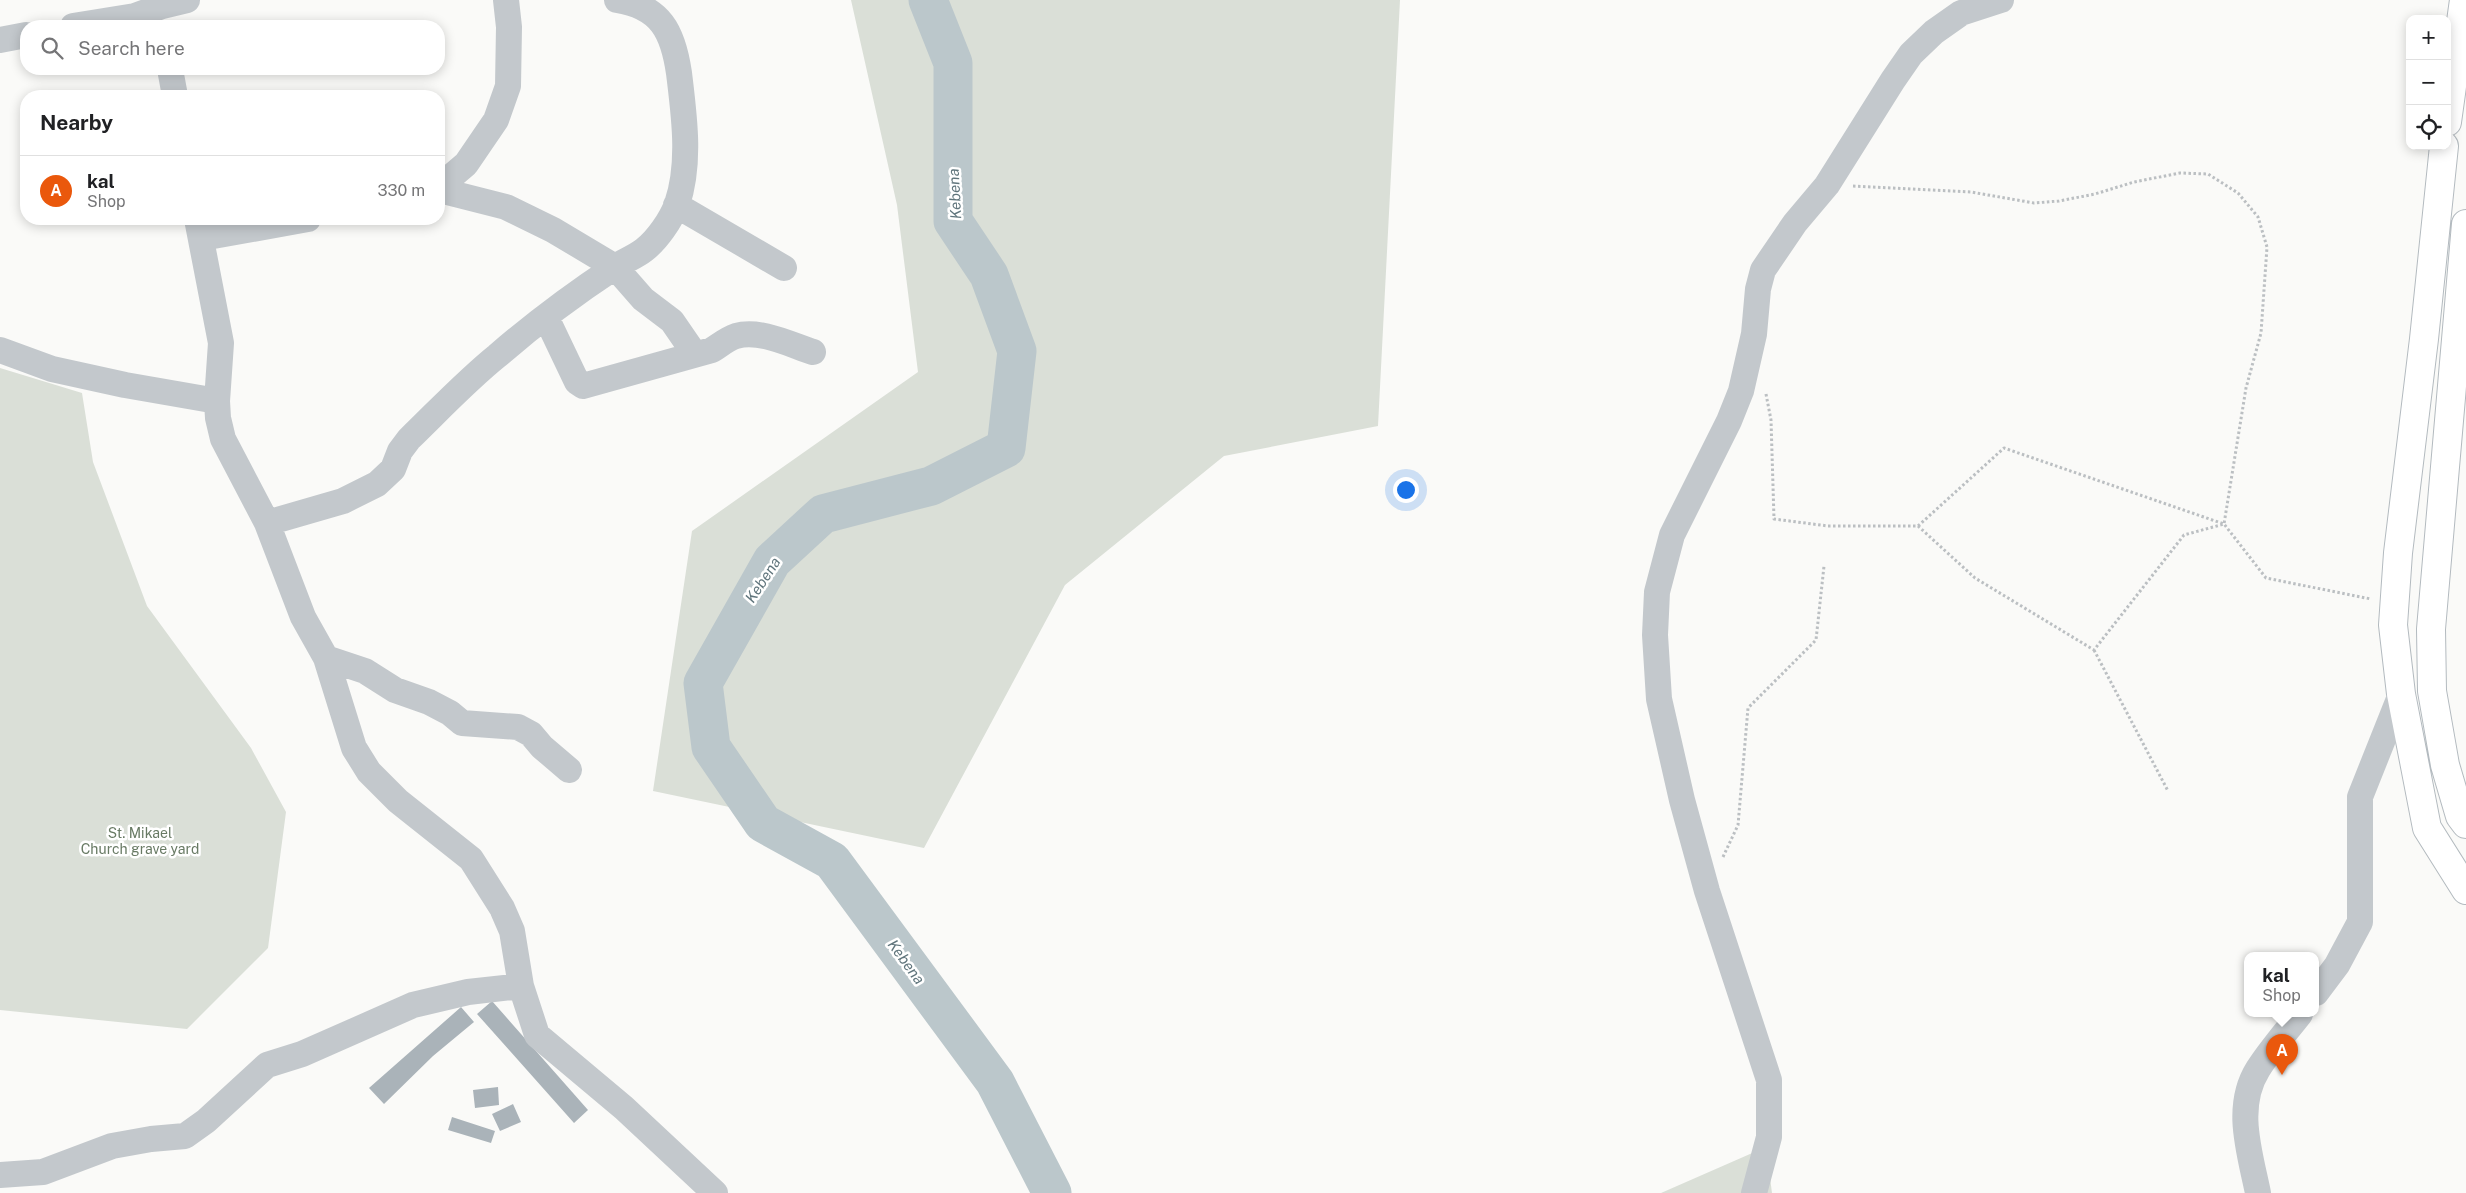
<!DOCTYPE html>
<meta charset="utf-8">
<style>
body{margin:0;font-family:"Public Sans",sans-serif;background:#f6f6f6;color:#202124}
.controls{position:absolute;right:15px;top:15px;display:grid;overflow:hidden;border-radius:10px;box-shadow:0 2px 12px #0003}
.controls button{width:45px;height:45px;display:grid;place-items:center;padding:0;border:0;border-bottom:1px solid #e0e0e0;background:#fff;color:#202124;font:25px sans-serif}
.you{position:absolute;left:1405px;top:489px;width:18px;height:18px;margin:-12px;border:4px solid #fff;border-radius:50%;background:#1a73e8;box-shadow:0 0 0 8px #1a73e833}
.badge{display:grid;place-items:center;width:32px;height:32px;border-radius:50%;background:#ea580c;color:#fff;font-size:16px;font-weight:700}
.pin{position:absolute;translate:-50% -41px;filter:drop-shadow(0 1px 2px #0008)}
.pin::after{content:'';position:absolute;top:26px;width:18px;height:15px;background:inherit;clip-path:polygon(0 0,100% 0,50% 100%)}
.popup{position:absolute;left:2244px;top:952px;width:75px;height:65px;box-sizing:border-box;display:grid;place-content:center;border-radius:10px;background:#fff;filter:drop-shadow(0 1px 4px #0005);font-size:16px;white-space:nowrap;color:#757577}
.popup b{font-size:19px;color:#202124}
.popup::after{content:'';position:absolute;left:50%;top:100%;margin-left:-10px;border:10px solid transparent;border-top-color:#fff}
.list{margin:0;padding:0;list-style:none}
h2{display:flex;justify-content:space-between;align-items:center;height:65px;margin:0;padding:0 20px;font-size:21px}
h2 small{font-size:16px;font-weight:400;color:#757577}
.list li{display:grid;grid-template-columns:32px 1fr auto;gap:15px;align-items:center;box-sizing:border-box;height:70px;padding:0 20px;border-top:1px solid #e0e0e0}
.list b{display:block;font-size:19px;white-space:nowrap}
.list p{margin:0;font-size:16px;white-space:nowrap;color:#757577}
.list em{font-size:16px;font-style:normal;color:#757577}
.icon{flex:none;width:28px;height:28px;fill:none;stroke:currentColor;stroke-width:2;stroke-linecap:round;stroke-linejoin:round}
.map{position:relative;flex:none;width:2466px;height:1193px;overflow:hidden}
.search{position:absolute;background:#fff;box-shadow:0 2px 12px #0003;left:20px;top:20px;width:425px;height:55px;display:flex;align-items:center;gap:12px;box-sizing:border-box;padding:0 18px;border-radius:20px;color:#757577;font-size:19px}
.panel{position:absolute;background:#fff;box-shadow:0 2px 12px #0003;left:20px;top:90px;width:425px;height:135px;border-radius:20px}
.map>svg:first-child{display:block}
.green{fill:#dadfd7}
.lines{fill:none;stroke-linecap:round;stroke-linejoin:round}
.river{stroke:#bbc7cb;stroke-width:39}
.building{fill:#aab3b9}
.secondary-casing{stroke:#b3babf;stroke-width:30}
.path{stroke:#bbbfc2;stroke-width:3;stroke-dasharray:2.5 2.5;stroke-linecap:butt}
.street{stroke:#c3c8cc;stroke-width:26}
.secondary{stroke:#fff;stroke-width:28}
.labels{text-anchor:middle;stroke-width:5;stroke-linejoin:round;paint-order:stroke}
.park-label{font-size:14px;fill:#687a64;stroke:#fff}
.water-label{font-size:15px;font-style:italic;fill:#60757c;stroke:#fff}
</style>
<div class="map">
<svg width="2466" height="1193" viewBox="0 0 2466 1193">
<rect width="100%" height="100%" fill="#fafaf8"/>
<!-- green -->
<path class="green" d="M 851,0 L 1400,0 L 1378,426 L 1224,456 L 1065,585 L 924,848 L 653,791 L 692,531 L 918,372 L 897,205 Z
M 0,368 L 82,393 L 93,462 L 147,606 L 251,748 L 286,812 L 268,948 L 187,1029 L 0,1010 Z
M 1766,1147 L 1772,1193 L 1661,1193 Z"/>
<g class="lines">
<!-- river -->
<path class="river" d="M 928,0 L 953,63 L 953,221 L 989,275 L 1017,351 L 1006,448 L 931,486 L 823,514 L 772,561 L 703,683 L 711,747 L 763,823 L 832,861 L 995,1082 L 1052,1193"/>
</g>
<!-- building -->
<path class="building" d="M 492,1001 L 588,1110 L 574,1123 L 477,1014 Z
M 461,1007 L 474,1022 L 433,1056 L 384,1104 L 369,1088 Z
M 498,1087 L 499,1105 L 475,1108 L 473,1090 Z
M 513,1104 L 521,1122 L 500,1131 L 492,1114 Z
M 452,1117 L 495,1131 L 491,1143 L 448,1130 Z"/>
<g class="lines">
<!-- secondary casing -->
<g class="secondary-casing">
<path id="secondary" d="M 2447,122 L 2464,0
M 2444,146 L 2424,339 L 2398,553 L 2393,625 L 2401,694 L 2427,828 L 2466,890
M 2466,224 L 2431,629 L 2432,691 L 2445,765 L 2460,816 L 2466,824"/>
</g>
<!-- path -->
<path class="path" d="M 1853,186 L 1971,192 L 2034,203 L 2059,201 L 2095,194 L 2134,182 L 2180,173 L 2208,174 L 2238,193 L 2258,217 L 2267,247 L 2261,333 L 2246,388 L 2224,524 L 2184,535 L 2094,650 L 1975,578 L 1918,526
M 1766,394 L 1771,420 L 1774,519 L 1828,526 L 1918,526 L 2004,448 L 2224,524 L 2266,578 L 2371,599
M 2094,650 L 2168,791
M 1723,857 L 1738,825 L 1748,708 L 1816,640 L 1824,566"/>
<!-- street -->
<path class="street" d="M 73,26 L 135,16 L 162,6 L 187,0
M 0,40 L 26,35
M 170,69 L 175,96
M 439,187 L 466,164 L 496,120 L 508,86 L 509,27 L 506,0
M 439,190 L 506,207 L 553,230 L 615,267 L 643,299 L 672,321 L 694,353
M 676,205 L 784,268
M 197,219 L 221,343 L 217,401 L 218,418 L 223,439 L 267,523 L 303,617 L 326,658 L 354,748 L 369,772 L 398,801 L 471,859 L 502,908 L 512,931 L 521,986 L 537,1035 L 624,1108 L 715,1193
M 202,238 L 308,219
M 546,317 L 577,382 L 583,386 L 712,350 C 720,345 727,339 736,336 C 760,329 791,345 813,352
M 0,350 L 52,369 L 125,385 L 217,401
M 267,523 L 343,501 L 377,484 L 393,469 L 400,451 L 409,439 C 438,411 466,381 497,356 C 534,324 574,294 615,267 C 624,261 635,257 644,250 C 657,240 671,220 677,204 C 691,163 684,115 679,73 C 673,32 661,7 617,0
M 326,658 L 365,671 L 395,690 L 429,702 L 450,713 L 462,723 L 518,727 L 531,734 L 542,747 L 569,770
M 2316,993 L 2337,965 L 2360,922 L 2360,797 L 2401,694
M 0,1175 L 43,1172 L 112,1146 L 151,1139 L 185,1136 L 206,1121 L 267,1065 L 302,1054 L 413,1005 L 468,992 L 521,986
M 1754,1193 L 1769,1137 L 1769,1080 L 1707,891 L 1682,800 L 1659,699 L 1655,635 L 1657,592 L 1672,535 L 1729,421 L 1741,391 L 1754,334 L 1758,289 L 1763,270 L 1795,223 L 1827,185 L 1893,80 L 1911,54 L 1934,32 L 1961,13 L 2001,0
M 2258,1193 C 2250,1153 2234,1107 2258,1069 C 2270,1050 2286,1032 2300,1014"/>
<!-- secondary -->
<use href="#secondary" class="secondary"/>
</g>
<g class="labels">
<!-- park labels -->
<g class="park-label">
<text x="140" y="838">St. Mikael<tspan x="140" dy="16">Church grave yard</tspan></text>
</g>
<!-- water labels -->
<g class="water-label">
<text transform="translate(955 194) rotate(-93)" y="5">Kebena</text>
<text transform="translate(763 580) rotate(-57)" y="5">Kebena</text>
<text transform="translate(906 962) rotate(54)" y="5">Kebena</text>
</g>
</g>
</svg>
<div class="controls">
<button>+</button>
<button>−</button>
<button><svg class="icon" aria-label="locate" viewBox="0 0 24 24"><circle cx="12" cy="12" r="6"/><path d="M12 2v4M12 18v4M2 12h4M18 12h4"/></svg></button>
</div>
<div class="you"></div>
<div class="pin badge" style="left:2282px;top:1075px">A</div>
<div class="popup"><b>kal</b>Shop</div>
<div class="search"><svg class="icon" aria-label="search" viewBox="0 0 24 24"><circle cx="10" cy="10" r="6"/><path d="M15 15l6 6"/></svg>Search here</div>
<section class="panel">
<h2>Nearby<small></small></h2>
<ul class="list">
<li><span class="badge">A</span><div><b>kal</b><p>Shop</p></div><em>330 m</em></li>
</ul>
</section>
</div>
